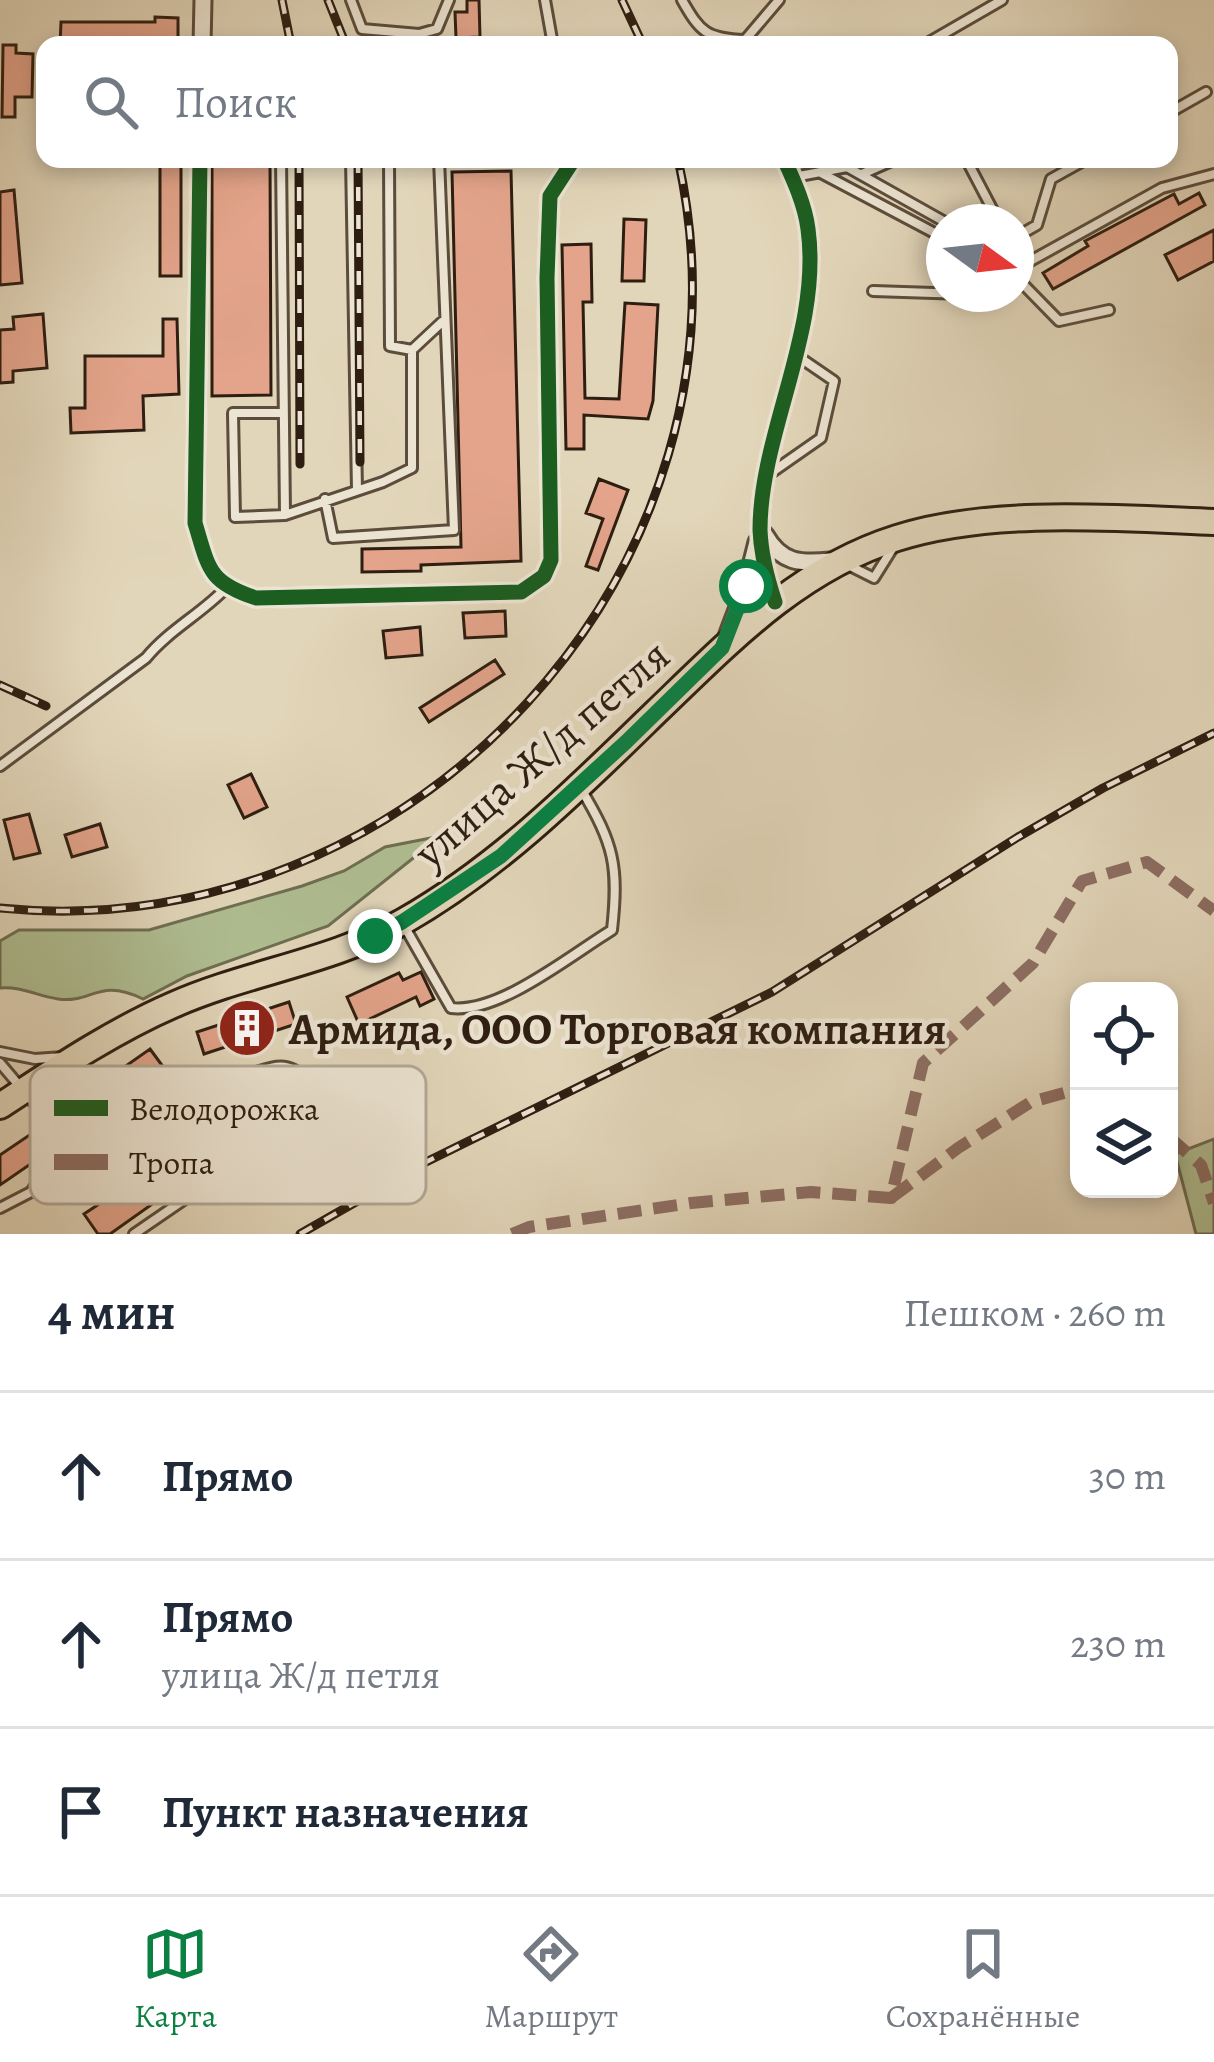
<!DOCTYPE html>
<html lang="ru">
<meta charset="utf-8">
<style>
body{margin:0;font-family:Alegreya,serif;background:#f6f6f7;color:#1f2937}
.controls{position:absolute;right:36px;bottom:36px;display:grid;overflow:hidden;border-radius:24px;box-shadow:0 6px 18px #0003}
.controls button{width:108px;height:108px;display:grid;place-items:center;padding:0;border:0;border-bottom:3px solid #e0e1e3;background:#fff;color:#1f2937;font:60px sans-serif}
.compass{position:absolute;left:926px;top:204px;width:108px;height:108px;border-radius:50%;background:#fff;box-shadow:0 6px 18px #0003;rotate:105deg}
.stop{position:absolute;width:36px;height:36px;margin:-27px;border:9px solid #0b8043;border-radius:50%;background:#fff}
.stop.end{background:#0b8043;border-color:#fff;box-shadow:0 3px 12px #0008}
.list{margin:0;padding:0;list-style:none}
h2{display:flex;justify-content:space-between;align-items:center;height:156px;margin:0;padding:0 48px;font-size:51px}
h2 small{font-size:39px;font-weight:400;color:#747a83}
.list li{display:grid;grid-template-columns:78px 1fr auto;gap:36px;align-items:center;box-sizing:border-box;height:168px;padding:0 48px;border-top:3px solid #e0e1e3}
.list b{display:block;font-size:45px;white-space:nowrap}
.list p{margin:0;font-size:39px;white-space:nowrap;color:#747a83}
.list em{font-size:39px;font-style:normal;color:#747a83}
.icon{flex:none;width:66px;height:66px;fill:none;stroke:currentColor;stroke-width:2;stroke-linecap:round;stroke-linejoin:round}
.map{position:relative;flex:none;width:1214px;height:1234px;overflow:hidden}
.search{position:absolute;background:#fff;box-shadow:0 6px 18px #0003;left:36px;right:36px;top:36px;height:132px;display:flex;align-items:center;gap:30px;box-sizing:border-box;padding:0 42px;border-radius:24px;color:#747a83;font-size:45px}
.sheet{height:660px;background:#fff}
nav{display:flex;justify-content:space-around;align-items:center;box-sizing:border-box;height:168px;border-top:3px solid #e0e1e3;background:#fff;font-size:33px;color:#747a83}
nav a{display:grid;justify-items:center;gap:6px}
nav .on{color:#0b8043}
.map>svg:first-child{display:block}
.green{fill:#afbe92;stroke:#6e6e52;stroke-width:3}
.building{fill:#e3a48b;stroke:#2e1e11;stroke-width:3}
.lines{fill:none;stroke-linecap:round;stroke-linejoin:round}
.lane-casing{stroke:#5b4c3b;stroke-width:14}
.street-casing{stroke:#5b4c3b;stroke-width:21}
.primary-casing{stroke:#2e1e11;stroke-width:30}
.lane{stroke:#ece4d2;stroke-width:8}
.street{stroke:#ece4d2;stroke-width:15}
.primary{stroke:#e2d6ba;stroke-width:24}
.rail-casing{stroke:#2e1e11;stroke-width:9}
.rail{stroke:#ece4d2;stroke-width:4.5;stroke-dasharray:14;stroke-linecap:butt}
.quiet{stroke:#8d6e63;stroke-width:12;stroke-dasharray:24 12;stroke-linecap:butt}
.cycleway-casing{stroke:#ece4d2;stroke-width:22}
.cycleway{stroke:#1b5e20;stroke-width:15}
.route{stroke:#0b8043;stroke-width:15}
.labels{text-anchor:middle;stroke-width:9;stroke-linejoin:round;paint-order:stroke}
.street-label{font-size:45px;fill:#2e1e11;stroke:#ece4d2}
.poi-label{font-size:45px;font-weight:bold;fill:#2e1e11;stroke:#ece4d2;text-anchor:start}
.key{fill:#ece4d2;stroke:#b3a998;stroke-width:3}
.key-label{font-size:33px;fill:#2e1e11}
</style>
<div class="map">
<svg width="1214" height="1234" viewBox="0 0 1214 1234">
<rect width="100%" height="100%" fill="#e2d6ba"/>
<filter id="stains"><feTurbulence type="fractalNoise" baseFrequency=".00167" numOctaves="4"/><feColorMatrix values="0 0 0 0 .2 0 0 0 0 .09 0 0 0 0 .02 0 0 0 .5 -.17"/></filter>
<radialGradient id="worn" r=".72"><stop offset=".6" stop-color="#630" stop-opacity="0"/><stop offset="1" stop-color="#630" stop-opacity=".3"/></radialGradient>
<!-- green -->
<path class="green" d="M 441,836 L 328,926 L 187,976 L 143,999 C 98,977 92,1004 58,999 C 38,996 20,986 0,988 L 0,941 L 19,930 L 149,930 L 302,886 L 344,871 L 385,847 Z
M 1214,1139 L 1214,1234 L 1196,1234 L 1175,1154 Z"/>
<!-- building -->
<path class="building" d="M 467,0 L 479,0 L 480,37 L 456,38 L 455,12 L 467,12 Z
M 155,17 L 178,18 L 178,45 L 60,45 L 61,22 L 155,22 Z
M 3,45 L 16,45 L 16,53 L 33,54 L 32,97 L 15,97 L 15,117 L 2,117 Z
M 160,159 L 181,159 L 181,276 L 160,276 Z
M 212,159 L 270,159 L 271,395 L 212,396 Z
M 511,171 L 521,561 L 421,565 L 421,571 L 362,572 L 362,549 L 461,547 L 452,172 Z
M 14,190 L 22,283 L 0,285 L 0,192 Z
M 1199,193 L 1205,205 L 1053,289 L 1043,273 L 1088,246 L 1085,241 L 1174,194 L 1179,204 Z
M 624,219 L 646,220 L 644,281 L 622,281 Z
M 1214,230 L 1214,261 L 1178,280 L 1165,255 Z
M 591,244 L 592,302 L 583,302 L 585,398 L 619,399 L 625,303 L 658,305 L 653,401 L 648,419 L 584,415 L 584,449 L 566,449 L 562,245 Z
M 43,314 L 47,368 L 13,371 L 13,382 L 0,383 L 0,330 L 14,329 L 13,317 Z
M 163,319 L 177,319 L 179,394 L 143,396 L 144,430 L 71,433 L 70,408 L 85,408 L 85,356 L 163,356 Z
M 599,479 L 628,490 L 598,570 L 586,566 L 603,519 L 586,513 Z
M 505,611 L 506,636 L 465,638 L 463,613 Z
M 420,627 L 422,655 L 386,658 L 383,631 Z
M 495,660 L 504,674 L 429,722 L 420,708 Z
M 251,774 L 267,807 L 244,818 L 228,785 Z
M 29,814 L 40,853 L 14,859 L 4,820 Z
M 100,824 L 107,847 L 72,857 L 65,835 Z
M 421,972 L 434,999 L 420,1006 L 416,997 L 359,1024 L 347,997 L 399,973 L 403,980 Z
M 289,1002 L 296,1024 L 204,1054 L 197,1032 Z
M 150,1049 L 164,1068 L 94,1117 L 80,1098 Z
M 31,1134 L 45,1154 L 0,1185 L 0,1155 Z
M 134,1181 L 151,1205 L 110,1234 L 98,1234 L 84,1214 Z"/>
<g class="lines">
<!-- lane casing -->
<g class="lane-casing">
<path id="lane" d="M 351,0 L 362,29 L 419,34 L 437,29 L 449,0
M 545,0 L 553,45
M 682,0 C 700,32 707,39 745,40 L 779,0
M 924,45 L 1002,0
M 1169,113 L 1206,92
M 281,159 L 285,515
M 351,159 L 357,490
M 389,159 L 390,346 L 412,350
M 966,159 L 999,222
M 821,173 L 944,238
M 862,174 L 896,159
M 794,177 L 847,167 L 945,222
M 1016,237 L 1037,225 L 1051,179 L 1087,159
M 1016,269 L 1162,188 L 1214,174
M 1016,277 L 1059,321 L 1109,310
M 873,291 L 964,294
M 282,413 L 233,413 L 235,517 L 285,515 L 383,482 L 412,468 L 412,350 L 442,322
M 768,475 L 821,438 L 834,381 L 796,355
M 325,499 L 333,538 L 454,530 L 439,159
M 846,564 L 874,578 L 894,546
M 0,766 L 146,658 C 169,630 201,614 226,588
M 403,924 L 451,1008 C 499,1014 571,955 612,930 C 619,866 614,844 581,789
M 0,1052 L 35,1059 L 63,1057
M 0,1063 L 73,1149
M 32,1192 L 78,1191 L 121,1173 L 147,1172 L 174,1205
M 0,1208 L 31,1192 L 47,1168 L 185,1075 C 197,1077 212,1083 224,1081 C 271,1072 287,1047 320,1096 L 290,1127 L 134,1234"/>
</g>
<!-- street casing -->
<g class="street-casing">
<path id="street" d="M 202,45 L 203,0
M 200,159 L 195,523 C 209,569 208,582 256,598 L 521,592 L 544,576 L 551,560 L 547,278 L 550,196 L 574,159
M 765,535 C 781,563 800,564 830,561
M 775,602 C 767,578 761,555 760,530 C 760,433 822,331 808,229 C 805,205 794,181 784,159
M 726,639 L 746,586 L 757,542"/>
</g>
<!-- primary casing -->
<g class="primary-casing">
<path id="primary" d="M 0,1106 C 55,1070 113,1031 173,1005 C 247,972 333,962 404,921 C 499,867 578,788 656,712 C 729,642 798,569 897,538 C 991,508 1116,518 1214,522"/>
</g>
<!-- lane -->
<use href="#lane" class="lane"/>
<!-- street -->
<use href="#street" class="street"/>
<!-- primary -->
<use href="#primary" class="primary"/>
<!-- rail casing -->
<g class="rail-casing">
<path id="rail" d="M 282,0 L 291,45
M 328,0 L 346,45
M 622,0 L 643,45
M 299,159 L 300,464
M 358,159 L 360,462
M 0,685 L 46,706
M 0,908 C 411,949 769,569 678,159
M 300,1234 L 424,1163 L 772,992 L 1018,837 L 1103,788 L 1214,733"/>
</g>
<!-- rail -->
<use href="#rail" class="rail"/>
<!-- quiet -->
<path class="quiet" d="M 1169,1137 L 1201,1165 L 1214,1203
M 891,1198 L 958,1148 L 1031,1102 L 1079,1089
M 512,1234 L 529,1227 L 691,1203 L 811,1192 L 891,1198 L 923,1063 L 1033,963 L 1082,881 L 1147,862 L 1214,911"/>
<!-- cycleway casing -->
<g class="cycleway-casing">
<path id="cycleway" d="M 200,159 L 195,523 C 209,569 208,582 256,598 L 521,592 L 544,576 L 551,560 L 547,278 L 550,196 L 574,159
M 775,602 C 767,578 761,555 760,530 C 760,433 822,331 808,229 C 805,205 794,181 784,159"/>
</g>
<!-- cycleway -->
<use href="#cycleway" class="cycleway"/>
</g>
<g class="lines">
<!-- route -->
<path class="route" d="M 375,936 L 402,922 L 501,856 L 626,742 L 722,648 L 746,586"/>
</g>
<!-- icons -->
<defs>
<g id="building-disc" transform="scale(3)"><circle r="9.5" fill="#8f2418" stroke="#ece4d2"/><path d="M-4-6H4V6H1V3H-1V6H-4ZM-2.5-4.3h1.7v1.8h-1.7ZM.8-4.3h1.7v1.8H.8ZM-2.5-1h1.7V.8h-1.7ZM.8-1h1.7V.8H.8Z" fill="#fff"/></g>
</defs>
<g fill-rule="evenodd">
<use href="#building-disc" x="247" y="1028"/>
</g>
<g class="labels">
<!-- street labels -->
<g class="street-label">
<text transform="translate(541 753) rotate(-41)" y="16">улица Ж/д петля</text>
</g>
<!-- poi labels -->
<g class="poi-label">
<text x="289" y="1044">Армида, ООО Торговая компания</text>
</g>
</g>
<!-- legend -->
<rect x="30" y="1066" width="396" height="138" rx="18" class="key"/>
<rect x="54" y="1100" width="54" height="16" fill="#1b5e20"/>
<rect x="54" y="1154" width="54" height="16" fill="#8d6e63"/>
<g class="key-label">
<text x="129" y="1120">Велодорожка</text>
<text x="129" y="1174">Тропа</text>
</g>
<rect width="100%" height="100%" filter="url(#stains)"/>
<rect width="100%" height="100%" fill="url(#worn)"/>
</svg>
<div class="controls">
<button><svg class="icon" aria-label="locate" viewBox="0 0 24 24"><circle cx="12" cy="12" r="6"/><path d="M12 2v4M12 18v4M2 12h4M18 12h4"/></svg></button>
<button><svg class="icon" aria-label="layers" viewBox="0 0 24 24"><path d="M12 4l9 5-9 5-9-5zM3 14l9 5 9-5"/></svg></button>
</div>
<svg class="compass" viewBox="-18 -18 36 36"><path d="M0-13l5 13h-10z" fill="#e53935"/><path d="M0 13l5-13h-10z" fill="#747a83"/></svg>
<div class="stop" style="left:746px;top:586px"></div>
<div class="stop end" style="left:375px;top:936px"></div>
<div class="search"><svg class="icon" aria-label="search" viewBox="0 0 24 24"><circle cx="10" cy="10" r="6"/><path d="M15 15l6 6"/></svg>Поиск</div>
</div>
<section class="sheet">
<h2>4 мин<small>Пешком · 260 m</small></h2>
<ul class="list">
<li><svg class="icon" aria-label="ahead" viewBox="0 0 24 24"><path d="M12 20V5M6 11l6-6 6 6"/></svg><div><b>Прямо</b></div><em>30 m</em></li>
<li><svg class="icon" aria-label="ahead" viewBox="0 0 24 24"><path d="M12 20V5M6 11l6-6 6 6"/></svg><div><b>Прямо</b><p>улица Ж/д петля</p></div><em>230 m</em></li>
<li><svg class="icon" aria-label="arrive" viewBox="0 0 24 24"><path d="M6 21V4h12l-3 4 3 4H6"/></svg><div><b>Пункт назначения</b></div></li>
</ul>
</section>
<nav>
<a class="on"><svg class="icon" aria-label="map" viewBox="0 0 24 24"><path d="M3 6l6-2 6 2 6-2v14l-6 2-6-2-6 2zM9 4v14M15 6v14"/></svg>Карта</a>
<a><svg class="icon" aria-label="directions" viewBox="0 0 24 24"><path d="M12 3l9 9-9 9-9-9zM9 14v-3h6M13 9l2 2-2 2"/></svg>Маршрут</a>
<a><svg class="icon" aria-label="saved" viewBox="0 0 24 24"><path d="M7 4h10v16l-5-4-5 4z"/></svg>Сохранённые</a>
</nav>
